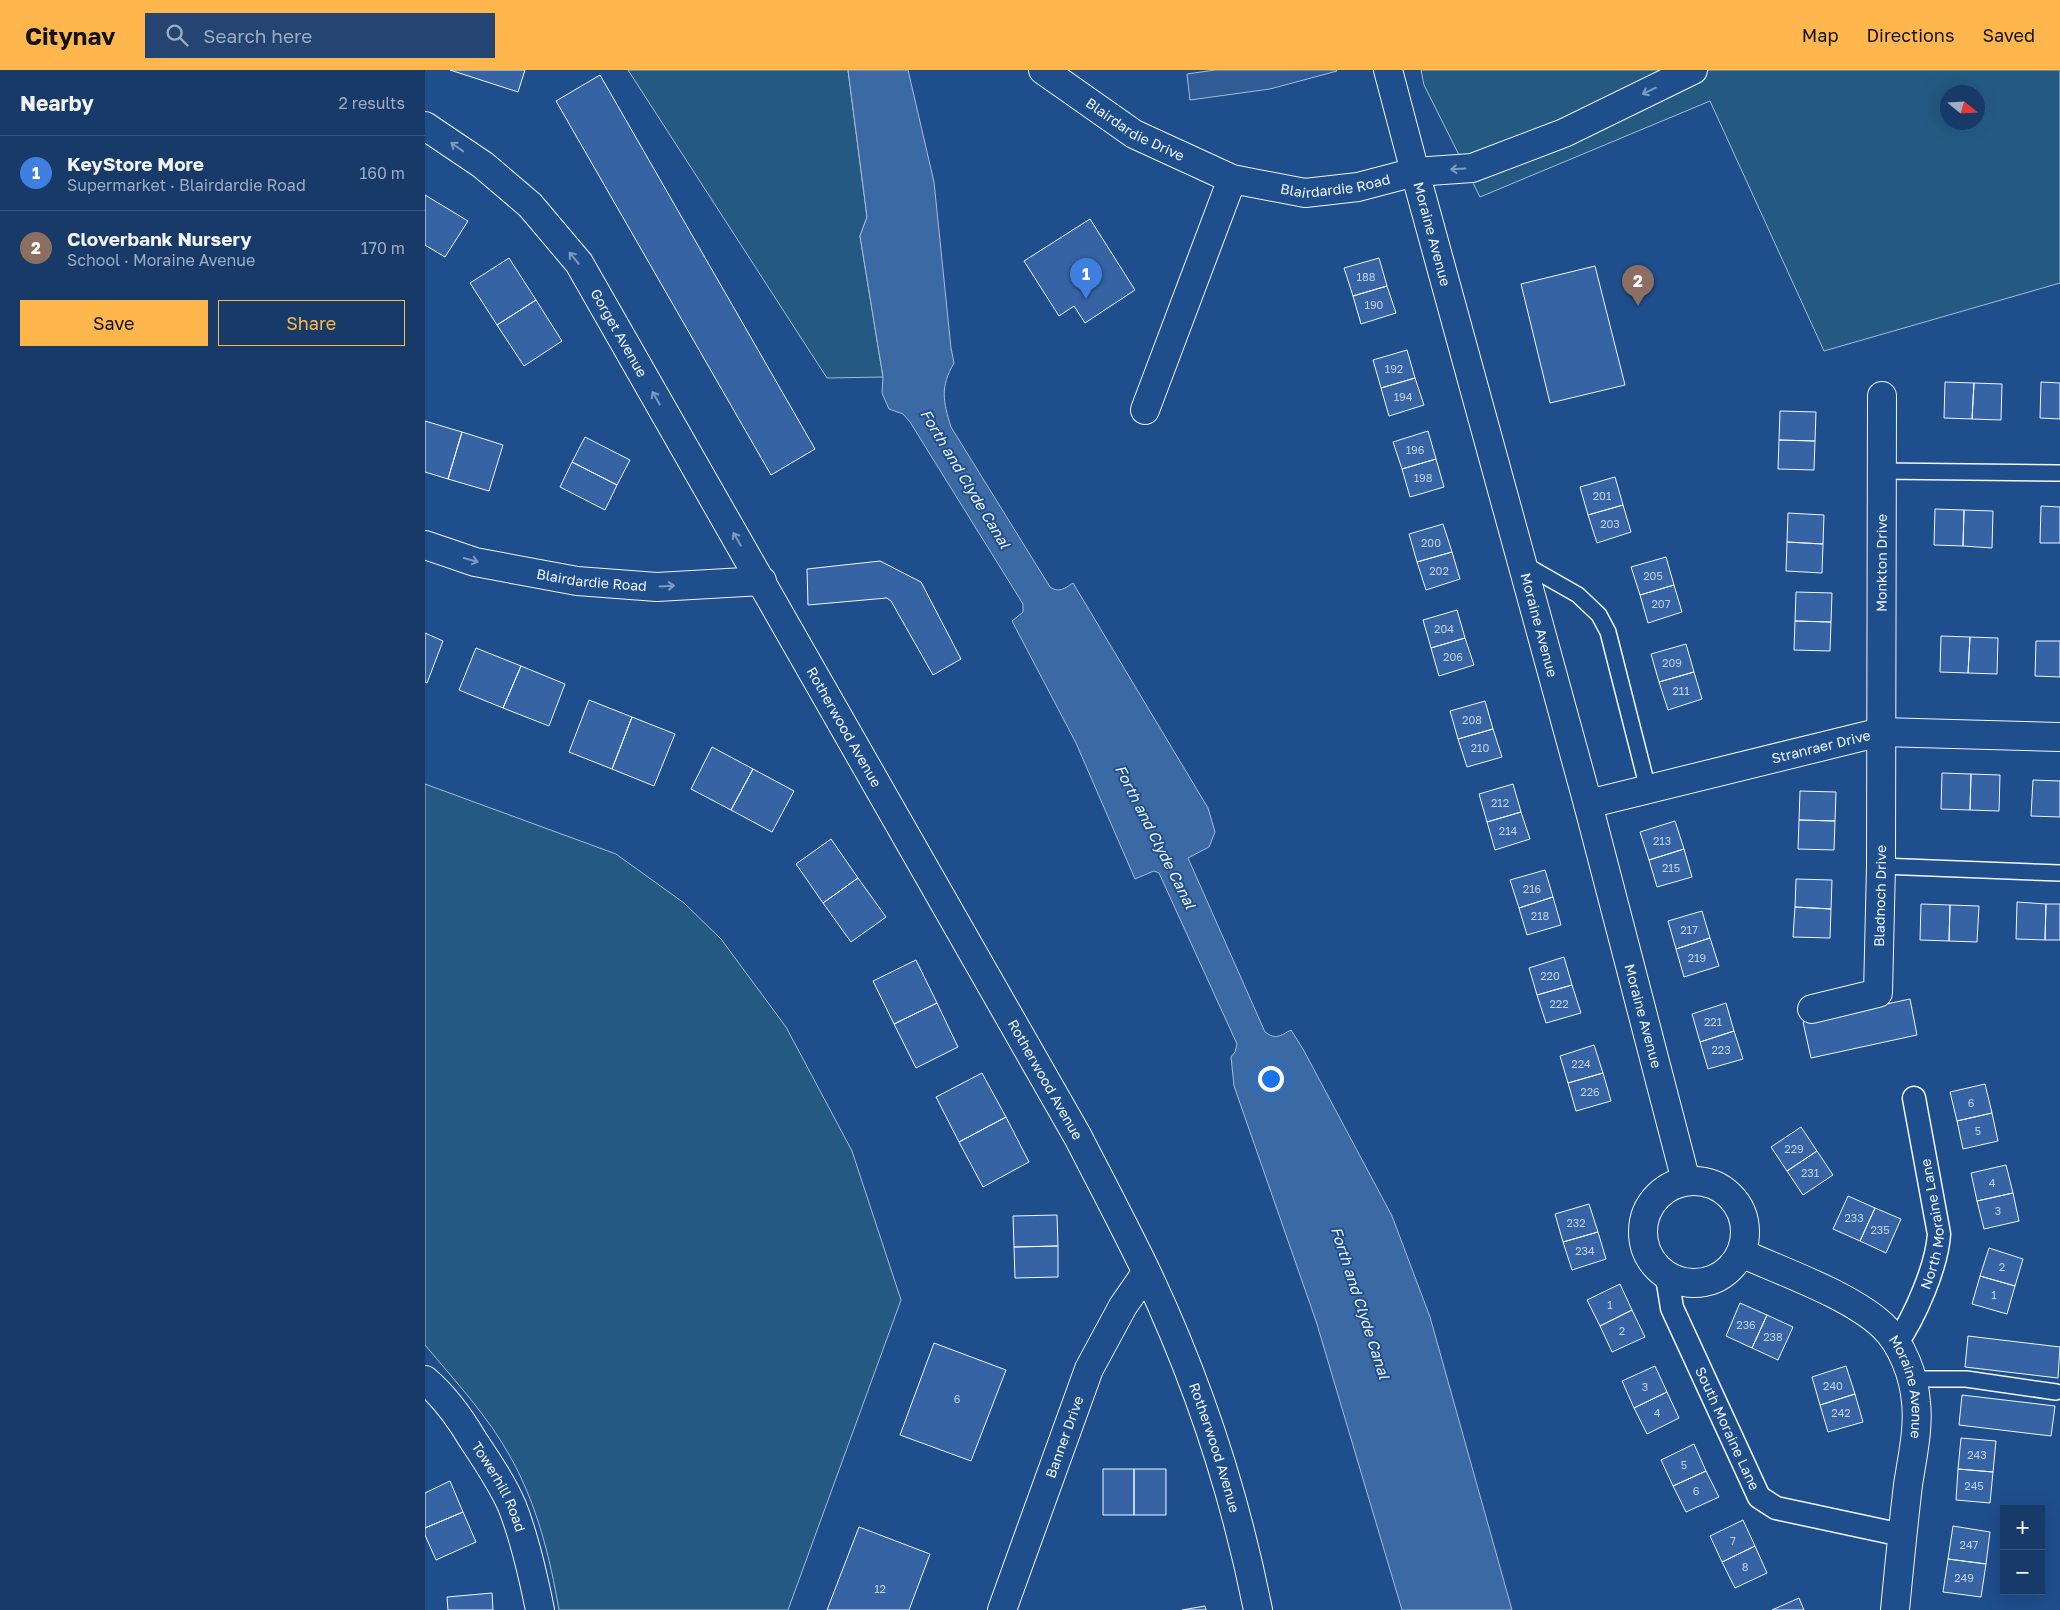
<!DOCTYPE html>
<meta charset="utf-8">
<style>
body{margin:0;font-family:"Golos Text",sans-serif;background:#244571;color:#f1f3f6}
.controls{position:absolute;right:15px;bottom:15px;display:grid;overflow:hidden;border-radius:0px;box-shadow:0 5px 20px #0002}
.controls button{width:45px;height:45px;display:grid;place-items:center;padding:0;border:0;border-bottom:1px solid #36547d;background:#173a69;color:#f1f3f6;font:25px sans-serif}
.compass{position:absolute;left:1515px;top:15px;width:45px;height:45px;border-radius:50%;background:#173a69;box-shadow:0 5px 20px #0002;rotate:108deg}
.you{position:absolute;left:845px;top:1008px;width:18px;height:18px;margin:-12px;border:4px solid #fff;border-radius:50%;background:#1a73e8;box-shadow:0 0 0 8px #1a73e833}
.badge{display:grid;place-items:center;width:32px;height:32px;border-radius:50%;background:#ffb74d;color:#fff;font-size:16px;font-weight:700}
.pin{position:absolute;translate:-50% -41px;filter:drop-shadow(0 1px 2px #0008)}
.pin::after{content:'';position:absolute;top:26px;width:18px;height:15px;background:inherit;clip-path:polygon(0 0,100% 0,50% 100%)}
.list{margin:0;padding:0;list-style:none}
h2{display:flex;justify-content:space-between;align-items:center;height:65px;margin:0;padding:0 20px;font-size:21px}
h2 small{font-size:16px;font-weight:400;color:#9eadc0}
.list li{display:grid;grid-template-columns:32px 1fr auto;gap:15px;align-items:center;box-sizing:border-box;height:75px;padding:0 20px;border-top:1px solid #36547d}
.list b{display:block;font-size:19px;white-space:nowrap}
.list p{margin:0;font-size:16px;white-space:nowrap;color:#9eadc0}
.list em{font-size:16px;font-style:normal;color:#9eadc0}
.actions{display:flex;gap:10px;padding:15px 20px}
.actions a{flex:1;padding:11px 0;border:1px solid #ffb74d;border-radius:0px;text-align:center;font-size:18px;color:#ffb74d}
.actions .main{background:#ffb74d;color:#111}
.icon{flex:none;width:28px;height:28px;fill:none;stroke:currentColor;stroke-width:2;stroke-linecap:round;stroke-linejoin:round}
.map{position:relative;flex:none;width:1635px;height:1540px;overflow:hidden}
header{display:flex;align-items:center;gap:30px;box-sizing:border-box;height:70px;padding:0 25px;background:#ffb74d;color:#111}
header strong{font-size:24px}
nav{display:flex;gap:28px;margin-inline-start:auto;font-size:18px}
.search{width:350px;height:45px;background:#244571;display:flex;align-items:center;gap:12px;box-sizing:border-box;padding:0 18px;border-radius:0px;color:#9eadc0;font-size:19px}
main{display:flex}
aside{flex:1;background:#173a69}
.map>svg:first-child{display:block}
.green{fill:#245a82;stroke:#a8bbd7;fill-rule:evenodd}
.parking{fill:#305b95;stroke:#a8bbd7}
.water{fill:#3b69a3;stroke:#a8bbd7}
.building{fill:#3563a3;stroke:#f2f6ff}
.lines{fill:none;stroke-linecap:round;stroke-linejoin:round}
.service-casing{stroke:#f2f6ff;stroke-width:18}
.pedestrian-casing{stroke:#f2f6ff;stroke-width:25}
.minor-casing{stroke:#f2f6ff;stroke-width:30}
.tertiary-casing{stroke:#f2f6ff;stroke-width:30}
.service{stroke:#1f4e8c;stroke-width:15}
.pedestrian{stroke:#1f4e8c;stroke-width:22}
.minor{stroke:#1f4e8c;stroke-width:28}
.tertiary{stroke:#1f4e8c;stroke-width:28}
.oneway{stroke:#7e9ac0}
.labels{text-anchor:middle;stroke-width:4;stroke-linejoin:round;paint-order:stroke}
.number-label{font-size:11px;fill:#c3d1e8}
.street-label{font-size:14px;fill:#f2f6ff;stroke:#1f4e8c}
.water-label{font-size:15px;font-style:italic;fill:#f2f6ff;stroke:#1f4e8c}
</style>
<header>
<strong>Citynav</strong>
<div class="search"><svg class="icon" aria-label="search" viewBox="0 0 24 24"><circle cx="10" cy="10" r="6"/><path d="M15 15l6 6"/></svg>Search here</div>
<nav><a>Map</a><a>Directions</a><a>Saved</a></nav>
</header>
<main>
<aside>
<h2>Nearby<small>2 results</small></h2>
<ul class="list">
<li><span class="badge" style="background:#3f7fe0">1</span><div><b>KeyStore More</b><p>Supermarket · Blairdardie Road</p></div><em>160 m</em></li>
<li><span class="badge" style="background:#8d6e63">2</span><div><b>Cloverbank Nursery</b><p>School · Moraine Avenue</p></div><em>170 m</em></li>
</ul>
<div class="actions"><a class="main">Save</a><a>Share</a></div>
</aside>
<div class="map">
<svg width="1635" height="1540" viewBox="0 0 1635 1540">
<rect width="100%" height="100%" fill="#1f4e8c"/>
<!-- green -->
<path class="green" d="M 203,0 L 423,0 L 442,147 L 435,166 L 458,307 L 402,308 Z
M 996,0 L 1635,0 L 1635,213 L 1399,281 L 1285,31 L 1055,127 L 999,15 ZM 1522,22 L 1552,22 L 1552,52 L 1522,52 Z
M 0,714 L 191,784 L 259,833 L 296,869 L 361,957 L 427,1081 L 476,1230 L 363,1540 L 134,1540 C 125,1487 112,1435 86,1388 C 63,1346 30,1311 0,1275 Z"/>
<!-- parking -->
<path class="parking" d="M 790,0 L 911,0 L 912,1 L 845,19 L 765,30 L 762,4 Z"/>
<!-- water -->
<path class="water" d="M 423,0 L 483,0 L 509,112 L 526,278 L 529,293 C 515,317 518,331 526,357 L 625,517 C 634,523 639,519 648,513 L 783,738 L 790,762 L 784,777 L 763,788 L 840,962 C 851,970 855,966 866,960 L 878,979 L 967,1146 L 1005,1247 L 1087,1540 L 977,1540 L 891,1251 L 809,1016 L 806,987 L 810,982 L 812,974 L 734,803 L 729,801 L 710,809 L 651,673 L 587,551 L 598,542 L 598,534 L 485,352 L 478,344 L 464,339 L 457,323 L 458,307 L 435,166 L 442,147 Z"/>
<!-- building -->
<path class="building" d="M 25,0 L 100,0 L 93,22 Z
M 175,5 L 390,379 L 346,405 L 131,31 Z
M 0,125 L 43,151 L 20,187 L 0,175 Z
M 665,149 L 710,220 L 660,253 L 649,236 L 634,246 L 599,191 Z
M 84,188 L 111,230 L 72,255 L 45,213 Z
M 954,188 L 962,216 L 928,226 L 919,198 Z
M 1170,196 L 1200,315 L 1125,333 L 1096,214 Z
M 962,216 L 971,243 L 936,254 L 928,226 Z
M 111,230 L 137,271 L 99,296 L 72,255 Z
M 982,280 L 990,308 L 956,318 L 948,290 Z
M 990,308 L 999,335 L 964,346 L 956,318 Z
M 1520,312 L 1549,313 L 1547,349 L 1519,348 Z
M 1616,312 L 1635,313 L 1635,349 L 1615,348 Z
M 1549,313 L 1577,314 L 1576,350 L 1547,349 Z
M 1355,341 L 1391,342 L 1390,371 L 1354,370 Z
M 0,351 L 37,362 L 23,409 L 0,402 Z
M 1003,361 L 1011,389 L 977,399 L 968,372 Z
M 37,362 L 78,375 L 64,421 L 23,409 Z
M 160,367 L 205,390 L 192,415 L 147,392 Z
M 1354,370 L 1390,371 L 1389,400 L 1353,399 Z
M 1011,389 L 1019,417 L 985,427 L 977,399 Z
M 147,392 L 192,415 L 180,440 L 135,417 Z
M 1190,407 L 1198,435 L 1163,445 L 1155,417 Z
M 1198,435 L 1206,462 L 1172,473 L 1163,445 Z
M 1616,436 L 1635,437 L 1635,473 L 1615,473 Z
M 1510,439 L 1539,440 L 1538,476 L 1509,475 Z
M 1539,440 L 1568,441 L 1567,478 L 1538,476 Z
M 1363,443 L 1399,445 L 1398,474 L 1362,472 Z
M 1018,454 L 1027,482 L 992,492 L 984,464 Z
M 1362,472 L 1398,474 L 1397,503 L 1361,501 Z
M 1027,482 L 1035,509 L 1001,520 L 992,492 Z
M 1241,487 L 1249,515 L 1215,525 L 1206,497 Z
M 455,491 L 496,512 L 536,589 L 508,605 L 466,531 L 462,528 L 383,535 L 382,499 Z
M 1249,515 L 1257,542 L 1223,553 L 1215,525 Z
M 1371,522 L 1407,523 L 1406,552 L 1370,551 Z
M 1032,540 L 1040,568 L 1006,578 L 998,550 Z
M 1370,551 L 1406,552 L 1405,581 L 1369,580 Z
M 0,563 L 18,571 L 2,613 L 0,612 Z
M 1516,566 L 1545,567 L 1543,603 L 1515,602 Z
M 1545,567 L 1573,568 L 1572,604 L 1543,603 Z
M 1040,568 L 1049,595 L 1014,606 L 1006,578 Z
M 1611,571 L 1635,571 L 1635,607 L 1610,606 Z
M 1261,574 L 1269,602 L 1234,612 L 1226,584 Z
M 51,578 L 96,596 L 78,638 L 34,620 Z
M 96,596 L 140,614 L 124,656 L 78,638 Z
M 1269,602 L 1277,629 L 1243,640 L 1234,612 Z
M 164,630 L 207,647 L 187,699 L 144,682 Z
M 1060,631 L 1068,659 L 1033,669 L 1025,641 Z
M 207,647 L 250,664 L 229,716 L 187,699 Z
M 1068,659 L 1077,687 L 1042,697 L 1033,669 Z
M 287,677 L 328,699 L 306,740 L 266,719 Z
M 328,699 L 369,721 L 347,762 L 306,740 Z
M 1517,703 L 1546,704 L 1545,740 L 1516,739 Z
M 1546,704 L 1575,705 L 1574,741 L 1545,740 Z
M 1608,710 L 1635,711 L 1635,747 L 1606,746 Z
M 1088,714 L 1096,742 L 1062,752 L 1054,724 Z
M 1375,721 L 1411,722 L 1410,751 L 1374,750 Z
M 1096,742 L 1105,769 L 1070,780 L 1062,752 Z
M 1374,750 L 1410,751 L 1409,780 L 1373,779 Z
M 1250,751 L 1259,779 L 1224,790 L 1215,762 Z
M 406,769 L 433,808 L 398,833 L 371,794 Z
M 1259,779 L 1267,807 L 1232,817 L 1224,790 Z
M 1120,800 L 1128,827 L 1094,838 L 1085,810 Z
M 433,808 L 461,847 L 426,872 L 398,833 Z
M 1371,809 L 1407,810 L 1406,839 L 1370,837 Z
M 1128,827 L 1136,855 L 1102,865 L 1094,838 Z
M 1592,832 L 1621,834 L 1620,870 L 1591,869 Z
M 1496,834 L 1525,835 L 1524,871 L 1495,870 Z
M 1621,834 L 1635,834 L 1635,870 L 1620,870 Z
M 1525,835 L 1554,836 L 1552,872 L 1524,871 Z
M 1370,837 L 1406,839 L 1405,868 L 1368,867 Z
M 1277,841 L 1285,868 L 1251,879 L 1243,851 Z
M 1285,868 L 1294,896 L 1259,907 L 1251,879 Z
M 1139,887 L 1147,915 L 1112,925 L 1104,898 Z
M 491,890 L 512,933 L 469,954 L 448,911 Z
M 1147,915 L 1156,943 L 1121,953 L 1112,925 Z
M 1485,929 L 1492,965 L 1386,988 L 1378,952 Z
M 512,933 L 533,977 L 491,998 L 469,954 Z
M 1301,933 L 1309,961 L 1275,972 L 1267,944 Z
M 1309,961 L 1318,989 L 1283,999 L 1275,972 Z
M 1169,975 L 1178,1003 L 1143,1013 L 1135,986 Z
M 557,1003 L 581,1047 L 534,1072 L 511,1027 Z
M 1178,1003 L 1186,1031 L 1151,1041 L 1143,1013 Z
M 1560,1014 L 1567,1043 L 1532,1051 L 1525,1022 Z
M 1567,1043 L 1573,1071 L 1538,1079 L 1532,1051 Z
M 581,1047 L 604,1092 L 558,1117 L 534,1072 Z
M 1376,1057 L 1392,1081 L 1362,1101 L 1346,1077 Z
M 1392,1081 L 1408,1105 L 1378,1125 L 1362,1101 Z
M 1581,1095 L 1588,1123 L 1552,1131 L 1546,1103 Z
M 1588,1123 L 1594,1151 L 1559,1159 L 1552,1131 Z
M 1423,1126 L 1450,1138 L 1435,1171 L 1408,1159 Z
M 1164,1134 L 1173,1162 L 1138,1172 L 1130,1144 Z
M 1450,1138 L 1476,1149 L 1461,1183 L 1435,1171 Z
M 632,1145 L 633,1176 L 589,1177 L 588,1146 Z
M 1173,1162 L 1181,1189 L 1147,1200 L 1138,1172 Z
M 633,1176 L 633,1207 L 590,1208 L 589,1177 Z
M 1564,1178 L 1598,1189 L 1590,1216 L 1555,1206 Z
M 1555,1206 L 1590,1216 L 1582,1244 L 1547,1234 Z
M 1195,1214 L 1207,1240 L 1175,1256 L 1162,1230 Z
M 1315,1233 L 1342,1245 L 1327,1278 L 1301,1266 Z
M 1207,1240 L 1220,1267 L 1187,1282 L 1175,1256 Z
M 1342,1245 L 1368,1257 L 1353,1290 L 1327,1278 Z
M 1543,1266 L 1635,1277 L 1633,1308 L 1540,1297 Z
M 509,1273 L 581,1300 L 546,1391 L 475,1365 Z
M 1230,1296 L 1242,1322 L 1209,1338 L 1197,1311 Z
M 1421,1296 L 1430,1324 L 1395,1335 L 1387,1307 Z
M 1242,1322 L 1254,1348 L 1222,1364 L 1209,1338 Z
M 1430,1324 L 1438,1352 L 1403,1362 L 1395,1335 Z
M 1537,1325 L 1630,1336 L 1626,1366 L 1534,1355 Z
M 1536,1368 L 1571,1371 L 1568,1402 L 1533,1399 Z
M 1269,1374 L 1281,1401 L 1248,1416 L 1236,1390 Z
M 678,1399 L 709,1399 L 709,1445 L 678,1445 Z
M 709,1399 L 741,1399 L 741,1445 L 709,1445 Z
M 1533,1399 L 1568,1402 L 1565,1433 L 1531,1430 Z
M 1281,1401 L 1294,1427 L 1261,1442 L 1248,1416 Z
M 25,1411 L 38,1442 L 0,1458 L 0,1423 Z
M 38,1442 L 51,1472 L 11,1490 L 0,1465 L 0,1458 Z
M 1318,1450 L 1330,1476 L 1297,1492 L 1285,1466 Z
M 1528,1456 L 1565,1462 L 1561,1494 L 1523,1489 Z
M 434,1457 L 505,1484 L 484,1540 L 402,1540 Z
M 1330,1476 L 1342,1503 L 1310,1518 L 1297,1492 Z
M 1523,1489 L 1561,1494 L 1556,1527 L 1518,1522 Z
M 67,1523 L 68,1540 L 23,1540 L 22,1527 Z
M 1374,1528 L 1379,1540 L 1347,1540 Z
M 780,1536 L 781,1540 L 757,1540 Z"/>
<g class="lines">
<!-- service casing -->
<g class="service-casing">
<path id="service" d="M 1457,401 L 1635,403
M 1097,493 L 1153,525 L 1174,545 L 1183,562 L 1223,719
M 1456,796 L 1635,803
M 1488,1309 L 1541,1309 L 1631,1322"/>
</g>
<!-- pedestrian casing -->
<g class="pedestrian-casing">
<g id="pedestrian">
<path id="s1" d="M 1242,1207 L 1247,1238 L 1334,1427 L 1351,1438 L 1477,1465"/>
<path id="s2" d="M 1471,1274 C 1490,1247 1512,1196 1514,1164 L 1489,1028"/>
</g>
</g>
<!-- minor casing -->
<g class="minor-casing">
<g id="minor">
<path d="M 720,340 L 807,109"/>
<path id="s3" d="M 1163,734 L 1456,662 L 1635,667"/>
<path id="s4" d="M 1387,939 L 1453,923 L 1456,796 L 1457,326"/>
<circle cx="1269" cy="1162" r="51"/>
<path d="M 1261,1111 L 1163,734 L 990,102 L 1047,98 L 1139,63 L 1268,0"/>
<path id="s5" d="M 1316,1183 C 1358,1202 1425,1225 1458,1256 C 1477,1274 1489,1306 1491,1332 C 1494,1359 1487,1388 1483,1415 C 1478,1457 1474,1498 1470,1540"/>
<path id="s6" d="M 0,1310 C 19,1326 35,1348 48,1370 C 62,1391 77,1413 87,1436 C 100,1469 108,1505 115,1540"/>
<path id="s7" d="M 577,1540 L 664,1299 L 698,1236 L 721,1203"/>
</g>
</g>
<!-- tertiary casing -->
<g class="tertiary-casing">
<g id="tertiary">
<path id="s8" d="M 618,0 L 709,64 L 807,109 L 880,123 L 933,117 L 990,102 L 963,0"/>
<path id="s9" d="M 0,56 L 58,95 L 105,135 L 154,193 L 653,1067 C 676,1112 700,1157 722,1203 C 772,1309 810,1424 833,1540"/>
<path id="s10" d="M 0,475 L 50,492 L 152,511 L 232,517 L 337,511"/>
</g>
</g>
<!-- service -->
<use href="#service" class="service"/>
<!-- pedestrian -->
<use href="#pedestrian" class="pedestrian"/>
<!-- minor -->
<use href="#minor" class="minor"/>
<!-- tertiary -->
<use href="#tertiary" class="tertiary"/>
</g>
<!-- one-way arrows -->
<defs><path id="oneway-shaft" d="M-6 0H5M1.5-3L5.5 0L1.5 3" fill="none" stroke-width="1.6" stroke-linecap="round" stroke-linejoin="round" transform="scale(1.25)"/></defs>
<g class="oneway">
<use href="#oneway-shaft" transform="translate(1224 21) rotate(154)"/>
<use href="#oneway-shaft" transform="translate(32 77) rotate(-145)"/>
<use href="#oneway-shaft" transform="translate(1033 99) rotate(177)"/>
<use href="#oneway-shaft" transform="translate(149 188) rotate(-129)"/>
<use href="#oneway-shaft" transform="translate(231 328) rotate(-120)"/>
<use href="#oneway-shaft" transform="translate(312 469) rotate(-120)"/>
<use href="#oneway-shaft" transform="translate(46 490) rotate(16)"/>
<use href="#oneway-shaft" transform="translate(242 516) rotate(-3)"/>
</g>
<g class="labels">
<!-- number labels -->
<g class="number-label">
<text x="941" y="211">188</text>
<text x="949" y="239">190</text>
<text x="969" y="303">192</text>
<text x="978" y="331">194</text>
<text x="990" y="384">196</text>
<text x="998" y="412">198</text>
<text x="1177" y="430">201</text>
<text x="1185" y="458">203</text>
<text x="1006" y="477">200</text>
<text x="1014" y="505">202</text>
<text x="1228" y="510">205</text>
<text x="1236" y="538">207</text>
<text x="1019" y="563">204</text>
<text x="1028" y="591">206</text>
<text x="1247" y="597">209</text>
<text x="1256" y="625">211</text>
<text x="1047" y="654">208</text>
<text x="1055" y="682">210</text>
<text x="1075" y="737">212</text>
<text x="1083" y="765">214</text>
<text x="1237" y="775">213</text>
<text x="1246" y="802">215</text>
<text x="1107" y="823">216</text>
<text x="1115" y="850">218</text>
<text x="1264" y="864">217</text>
<text x="1272" y="892">219</text>
<text x="1125" y="910">220</text>
<text x="1134" y="938">222</text>
<text x="1288" y="956">221</text>
<text x="1296" y="984">223</text>
<text x="1156" y="998">224</text>
<text x="1165" y="1026">226</text>
<text x="1546" y="1037">6</text>
<text x="1553" y="1065">5</text>
<text x="1369" y="1083">229</text>
<text x="1385" y="1107">231</text>
<text x="1567" y="1117">4</text>
<text x="1573" y="1145">3</text>
<text x="1429" y="1152">233</text>
<text x="1151" y="1157">232</text>
<text x="1455" y="1164">235</text>
<text x="1160" y="1185">234</text>
<text x="1577" y="1201">2</text>
<text x="1569" y="1229">1</text>
<text x="1185" y="1239">1</text>
<text x="1321" y="1259">236</text>
<text x="1197" y="1265">2</text>
<text x="1348" y="1271">238</text>
<text x="1408" y="1320">240</text>
<text x="1220" y="1321">3</text>
<text x="532" y="1333">6</text>
<text x="1232" y="1347">4</text>
<text x="1416" y="1347">242</text>
<text x="1552" y="1389">243</text>
<text x="1259" y="1399">5</text>
<text x="1549" y="1420">245</text>
<text x="1271" y="1425">6</text>
<text x="1308" y="1475">7</text>
<text x="1544" y="1479">247</text>
<text x="1320" y="1501">8</text>
<text x="1539" y="1512">249</text>
<text x="455" y="1523">12</text>
</g>
<!-- street labels -->
<g class="street-label">
<text dy="5" stroke="none"><textPath href="#s8" startOffset="110">Blairdardie Drive</textPath></text>
<text dy="5" stroke="none"><textPath href="#s8" startOffset="324">Blairdardie Road</textPath></text>
<text transform="translate(1007 164) rotate(75)" y="5">Moraine Avenue</text>
<text dy="5" stroke="none"><textPath href="#s9" startOffset="288">Gorget Avenue</textPath></text>
<text dy="5" stroke="none"><textPath href="#s4" startOffset="498">Monkton Drive</textPath></text>
<text dy="5" stroke="none"><textPath href="#s10" startOffset="171">Blairdardie Road</textPath></text>
<text transform="translate(1114 555) rotate(75)" y="5">Moraine Avenue</text>
<text dy="5" stroke="none"><textPath href="#s9" startOffset="742">Rotherwood Avenue</textPath></text>
<text dy="5" stroke="none"><textPath href="#s3" startOffset="240">Stranraer Drive</textPath></text>
<text dy="5" stroke="none"><textPath href="#s4" startOffset="165">Bladnoch Drive</textPath></text>
<text transform="translate(1218 946) rotate(75)" y="5">Moraine Avenue</text>
<text dy="5" stroke="none"><textPath href="#s9" startOffset="1148">Rotherwood Avenue</textPath></text>
<text dy="5" stroke="none"><textPath href="#s2" startOffset="129">North Moraine Lane</textPath></text>
<text dy="5" stroke="none"><textPath href="#s5" startOffset="228">Moraine Avenue</textPath></text>
<text dy="5" stroke="none"><textPath href="#s1" startOffset="164">South Moraine Lane</textPath></text>
<text dy="5" stroke="none"><textPath href="#s7" startOffset="184">Banner Drive</textPath></text>
<text dy="5" stroke="none"><textPath href="#s9" startOffset="1554">Rotherwood Avenue</textPath></text>
<text dy="5" stroke="none"><textPath href="#s6" startOffset="131">Towerhill Road</textPath></text>
</g>
<!-- water labels -->
<g class="water-label">
<text transform="translate(540 409) rotate(59)" y="5">Forth and Clyde Canal</text>
<text transform="translate(730 767) rotate(63)" y="5">Forth and Clyde Canal</text>
<text transform="translate(935 1233) rotate(72)" y="5">Forth and Clyde Canal</text>
</g>
</g>
</svg>
<div class="controls">
<button>+</button>
<button>−</button>
</div>
<svg class="compass" viewBox="-18 -18 36 36"><path d="M0-13l5 13h-10z" fill="#e53935"/><path d="M0 13l5-13h-10z" fill="#9eadc0"/></svg>
<div class="you"></div>
<div class="pin badge" style="left:661px;top:229px;background:#3f7fe0">1</div>
<div class="pin badge" style="left:1213px;top:236px;background:#8d6e63">2</div>
</div>
</main>
